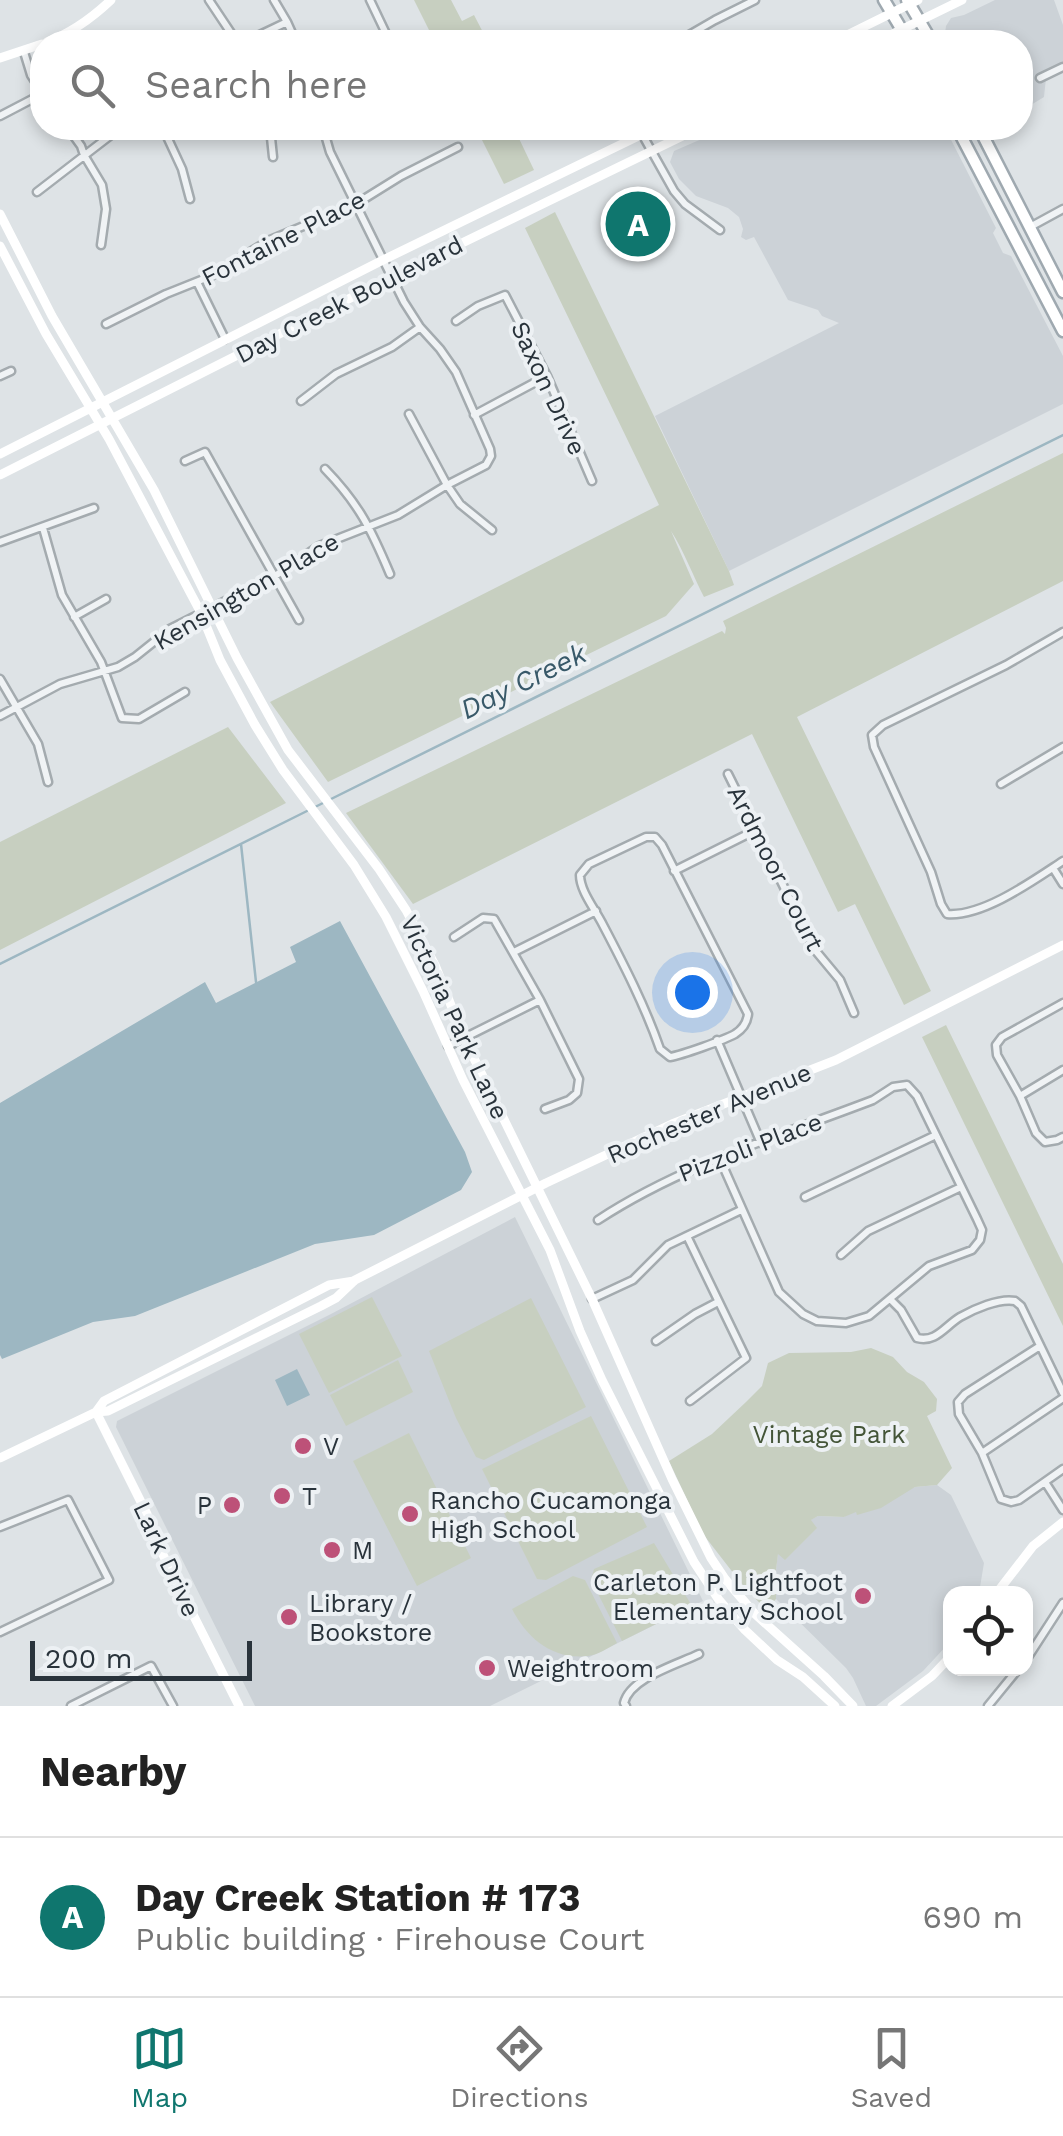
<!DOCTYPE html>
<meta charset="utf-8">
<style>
body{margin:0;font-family:"Work Sans",sans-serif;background:#f6f6f6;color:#222}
.controls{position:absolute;right:30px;bottom:30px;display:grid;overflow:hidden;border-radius:20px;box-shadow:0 5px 15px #0003}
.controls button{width:90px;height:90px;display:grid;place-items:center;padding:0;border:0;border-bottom:2px solid #e0e0e0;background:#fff;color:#222;font:50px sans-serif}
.scale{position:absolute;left:30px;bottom:25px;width:222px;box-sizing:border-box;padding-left:10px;border:5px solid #29333b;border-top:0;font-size:28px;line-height:35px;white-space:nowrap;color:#29333b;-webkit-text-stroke:8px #edf1f4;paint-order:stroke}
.you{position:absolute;left:692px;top:992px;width:35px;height:35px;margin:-25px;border:8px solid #fff;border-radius:50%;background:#1a73e8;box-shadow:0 0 0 15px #1a73e833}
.badge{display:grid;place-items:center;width:65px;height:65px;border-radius:50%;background:#0f766e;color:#fff;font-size:32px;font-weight:700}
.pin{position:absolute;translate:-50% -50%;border:5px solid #fff;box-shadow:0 2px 10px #0006}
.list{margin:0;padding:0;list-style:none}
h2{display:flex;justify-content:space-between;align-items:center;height:130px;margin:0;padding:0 40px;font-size:42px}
h2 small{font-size:32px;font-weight:400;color:#767676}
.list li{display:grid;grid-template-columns:65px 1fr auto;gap:30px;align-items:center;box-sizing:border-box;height:160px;padding:0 40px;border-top:2px solid #e0e0e0}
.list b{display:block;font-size:38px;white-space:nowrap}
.list p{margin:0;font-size:32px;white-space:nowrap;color:#767676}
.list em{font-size:32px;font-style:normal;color:#767676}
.icon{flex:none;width:55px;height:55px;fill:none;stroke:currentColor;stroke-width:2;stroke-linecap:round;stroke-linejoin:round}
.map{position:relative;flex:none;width:1063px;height:1706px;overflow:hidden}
.search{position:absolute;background:#fff;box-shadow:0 5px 15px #0003;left:30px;right:30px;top:30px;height:110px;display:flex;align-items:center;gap:25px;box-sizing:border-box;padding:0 35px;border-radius:40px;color:#767676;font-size:38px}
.sheet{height:290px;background:#fff}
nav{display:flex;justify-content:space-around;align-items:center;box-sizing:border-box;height:140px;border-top:2px solid #e0e0e0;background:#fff;font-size:28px;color:#767676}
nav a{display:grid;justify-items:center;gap:5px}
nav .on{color:#0f766e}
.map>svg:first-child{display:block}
.built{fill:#ccd2d7}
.green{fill:#c7cfc0}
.water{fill:#9db7c2}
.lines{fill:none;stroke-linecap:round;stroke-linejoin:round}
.stream{stroke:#9db7c2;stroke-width:2.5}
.street-casing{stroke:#a4abaf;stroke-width:11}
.primary-casing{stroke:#9fa9b0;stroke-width:15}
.street{stroke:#f0f3f5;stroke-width:6}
.secondary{stroke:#fff;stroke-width:9}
.primary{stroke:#fff;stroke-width:10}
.poi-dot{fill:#bd5178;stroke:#edf1f4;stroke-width:4}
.labels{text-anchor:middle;stroke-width:8;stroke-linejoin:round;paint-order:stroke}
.street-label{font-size:25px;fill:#29333b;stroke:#edf1f4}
.park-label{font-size:25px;fill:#445538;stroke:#edf1f4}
.poi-label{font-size:25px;fill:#29333b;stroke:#edf1f4;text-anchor:start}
.water-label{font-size:28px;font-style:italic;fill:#385969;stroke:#edf1f4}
</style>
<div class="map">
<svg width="1063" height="1706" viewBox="0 0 1063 1706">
<rect width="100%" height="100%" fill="#dee3e6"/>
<!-- built -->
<path class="built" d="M 995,0 L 1054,0 L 1063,25 L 1063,70 L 1046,78 L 1044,97 L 1021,111 L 1020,42 L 951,42 L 945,33 L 946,26 L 951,18 L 964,15 Z
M 727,128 L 945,128 L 996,228 L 993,233 L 1003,253 L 1011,256 L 1063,356 L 1063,404 L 729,571 L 655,416 L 839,323 L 822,316 L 818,310 L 788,300 L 754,237 L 746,240 L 741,237 L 743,229 L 739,217 L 728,208 L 696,196 L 679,179 L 670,162 L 674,151 Z
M 515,1217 L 703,1601 L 490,1706 L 255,1706 L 116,1427 L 117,1421 L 331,1314 Z
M 937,1485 L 951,1495 L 984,1563 L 979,1593 L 950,1594 L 950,1642 L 923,1671 L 876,1706 L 866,1706 L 853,1678 L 846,1668 L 776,1599 L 776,1570 L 778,1553 L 802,1524 L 818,1516 L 844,1517 L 851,1512 L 915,1487 Z"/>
<!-- green -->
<path class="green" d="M 414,0 L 451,0 L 462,21 L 474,15 L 488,42 L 435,42 Z
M 476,128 L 514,128 L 534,170 L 504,184 Z
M 555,212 L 729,571 L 734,585 L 704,597 C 694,578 684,551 671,531 L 694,584 L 666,616 L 328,782 L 270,702 L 659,505 L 525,228 Z
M 1063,453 L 1063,581 L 797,717 L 931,991 L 904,1005 L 855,904 L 838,912 L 752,734 L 413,904 L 346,813 L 722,631 L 725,634 L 726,628 L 723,621 Z
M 228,727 L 286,803 L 0,950 L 0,842 Z
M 946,1025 L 1063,1264 L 1063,1326 L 922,1037 Z
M 372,1297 L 402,1356 L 329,1393 L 299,1334 Z
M 531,1298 L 586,1407 L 484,1460 L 476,1457 L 456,1418 L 429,1351 Z
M 871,1348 L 893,1357 L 907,1372 L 924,1382 L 937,1399 L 936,1411 L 927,1416 L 952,1468 L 937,1485 L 915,1487 L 881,1508 L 857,1515 L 856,1512 L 844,1517 L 818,1516 L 811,1520 L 817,1528 L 785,1560 L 778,1554 L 776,1570 L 776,1599 L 766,1610 L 741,1583 L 703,1534 L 669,1461 L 712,1434 L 746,1402 L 762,1386 L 768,1363 L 789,1353 L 851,1352 Z
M 398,1360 L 413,1392 L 346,1426 L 330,1395 Z
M 591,1416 L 647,1527 L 546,1580 L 537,1579 L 482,1469 Z
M 409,1433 L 471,1558 L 417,1586 L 353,1461 Z
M 654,1543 L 692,1606 L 622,1641 L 591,1580 L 594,1569 Z
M 573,1576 L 585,1580 L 617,1643 C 608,1648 598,1655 588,1656 C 552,1660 527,1638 512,1609 Z"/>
<!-- water -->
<path class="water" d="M 340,921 L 465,1152 L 472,1172 L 461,1190 L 374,1235 L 315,1244 L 135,1316 L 93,1322 L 2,1359 L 0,1355 L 0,1103 L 205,982 L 216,1003 L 296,962 L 290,947 Z
M 297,1369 L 310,1395 L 287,1406 L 275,1380 Z"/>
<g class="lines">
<!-- stream -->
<path class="stream" d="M 315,807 L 1063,435
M 241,844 L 256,982
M 0,964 L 307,811"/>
<!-- street casing -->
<g class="street-casing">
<path id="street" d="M 209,0 L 237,42
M 274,0 L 287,22 L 296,42
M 370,0 L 390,42
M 245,42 L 287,22
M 371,42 L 386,35
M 677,42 L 715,20 L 755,0
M 24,52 L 31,75 L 42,92
M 1040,78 L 1063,67
M 0,116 L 42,94
M 68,128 L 81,146 L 84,155 L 102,185 L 106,209 L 101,245
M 163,128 L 182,169 L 190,199
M 270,128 L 273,157
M 642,134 L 674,191 L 685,204 L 720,230
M 37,192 L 120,128
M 1030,227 L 1063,209
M 197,282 L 225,339
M 456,321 L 478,306 L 505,295 L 547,376 L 592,481
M 106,324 L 166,294 L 211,276 L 270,240 L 356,204 L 401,176 L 458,147
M 0,376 L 11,371
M 301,401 L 336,374 L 392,347 L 420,327
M 409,414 L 447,485 L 460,504 L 492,530
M 474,415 L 547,376
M 185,461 L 205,452 L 299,620
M 325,469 C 359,504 371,529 390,574
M 43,528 L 62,595 L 101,662 L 122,718 L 139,719 L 185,692
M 0,542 L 94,508
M 74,617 L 106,599
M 1063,632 L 1006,665 L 883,725 L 872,735 L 874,747 L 931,872 L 941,904 L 947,914 C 983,917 1034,880 1063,861
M 0,679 L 38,744 L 48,782
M 0,716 L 60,684 L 118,667 L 135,657 L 170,629 L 275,576 L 319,546 L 398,515 L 447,485 L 486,465 L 491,456 L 490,449 L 456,372 L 440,349 L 420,327 L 404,302 L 330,152 L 323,128
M 728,774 L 815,950 L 840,980 L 854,1013
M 1001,784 L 1063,747
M 646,837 L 655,837 L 662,845 L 748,1014 C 747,1023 743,1029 735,1034 C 724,1040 682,1055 670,1057 L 660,1049 C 645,1006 624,965 603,925 C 595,909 580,891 580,875 L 589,864 Z
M 1053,868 L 1063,884
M 674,871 L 756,830
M 454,937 L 483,918 L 494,919 L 540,1000 L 579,1079 L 577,1093 L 569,1100 L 545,1109
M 514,952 L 596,911
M 1063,1003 L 1002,1037 L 996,1045 L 997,1055 L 1020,1096 L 1036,1133 L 1045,1142 L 1057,1140 L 1063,1137
M 717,1040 L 761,1143
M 448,1046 L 540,1000
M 1020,1096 L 1063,1070
M 805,1197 L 936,1135
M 598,1220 C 682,1165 779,1136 873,1100 L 893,1087 L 907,1085 L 917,1096 L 977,1219 L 982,1230 L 980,1240 L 972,1250 L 929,1266 L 869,1316 L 846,1323 L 817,1321 L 803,1314 L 779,1292 L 719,1157
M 687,1236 L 746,1358 L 690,1401
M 841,1255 L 868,1231 L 961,1187
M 592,1299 L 633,1280 L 668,1245 L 741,1210
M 890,1299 L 901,1310 L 917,1338 C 936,1343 945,1326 960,1317 C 974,1309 999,1298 1015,1301 L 1021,1306 L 1063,1393
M 656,1341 L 695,1314 L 718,1302
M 1040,1346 L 965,1394 L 958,1402 L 959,1414 L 982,1453 L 1001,1499 L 1011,1502 L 1019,1500 L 1063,1469
M 982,1453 L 1063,1398
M 1045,1482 L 1063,1510
M 0,1527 L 68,1500 L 109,1580 L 0,1632
M 1026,1660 L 1063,1603
M 71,1706 L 151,1666 L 173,1706
M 626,1706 L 624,1703 C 630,1678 676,1665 699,1654
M 988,1706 L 1019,1668"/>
</g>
<!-- primary casing -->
<g class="primary-casing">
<path id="primary" d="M 884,0 L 909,42
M 907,0 L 932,42
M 957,128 L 1063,331
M 979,128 L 1063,292"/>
</g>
<!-- street -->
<use href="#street" class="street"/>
<!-- secondary -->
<path class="secondary" d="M 47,42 C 71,33 92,18 111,0
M 833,42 L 918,0
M 876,42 L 962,0
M 0,58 L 42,44
M 0,214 L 52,316 L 154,490 L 237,658 L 288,750 L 379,869 L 406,910 L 435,965 L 464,1038 L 592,1299 L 672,1479 L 711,1558 L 725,1579 L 755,1614 L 824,1676 L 853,1706
M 0,246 L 46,334 L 109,439 L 201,613 L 220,660 L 255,725 L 283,770 L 354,865 L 386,917 L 423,991 L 463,1080 L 550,1250 L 580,1331 L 602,1380 L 694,1562 L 719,1600 L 745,1630 L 777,1660 L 803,1677 L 835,1706
M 0,454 L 383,260 L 655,128
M 0,475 L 392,277 L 699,128
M 96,1412 L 147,1514 L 151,1531 L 239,1706
M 96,1412 L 104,1401 L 329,1285 L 354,1281
M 0,1458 L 96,1412 L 108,1411 L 321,1306 L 336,1298 L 355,1280 L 546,1183 L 672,1124 L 836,1060 L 1063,945
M 996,1594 L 1033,1546 L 1063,1522
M 892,1706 L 932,1676 L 950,1657"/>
<!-- primary -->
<use href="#primary" class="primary"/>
</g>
<!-- markers -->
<g class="poi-dot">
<circle cx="303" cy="1446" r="10"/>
<circle cx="282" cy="1496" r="10"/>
<circle cx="232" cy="1505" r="10"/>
<circle cx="410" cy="1514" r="10"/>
<circle cx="332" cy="1550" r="10"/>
<circle cx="863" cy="1596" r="10"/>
<circle cx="289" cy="1617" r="10"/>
<circle cx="487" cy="1668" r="10"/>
</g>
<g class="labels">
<!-- street labels -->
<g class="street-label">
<text transform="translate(283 238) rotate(-27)" y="9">Fontaine Place</text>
<text transform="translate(349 299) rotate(-27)" y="9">Day Creek Boulevard</text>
<text transform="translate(549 388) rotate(65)" y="9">Saxon Drive</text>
<text transform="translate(246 591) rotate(-30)" y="9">Kensington Place</text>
<text transform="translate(776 868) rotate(63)" y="9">Ardmoor Court</text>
<text transform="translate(455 1017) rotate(65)" y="9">Victoria Park Lane</text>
<text transform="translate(709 1113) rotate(-23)" y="9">Rochester Avenue</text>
<text transform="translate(750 1147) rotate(-21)" y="9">Pizzoli Place</text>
<text transform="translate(167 1559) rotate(65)" y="9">Lark Drive</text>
</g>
<!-- park labels -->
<g class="park-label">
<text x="829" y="1443">Vintage Park</text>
</g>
<!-- poi labels -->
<g class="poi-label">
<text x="323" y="1455">V</text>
<text x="302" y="1505">T</text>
<text x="430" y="1509">Rancho Cucamonga<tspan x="430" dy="29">High School</tspan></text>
<text x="212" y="1514" text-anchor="end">P</text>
<text x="352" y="1559">M</text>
<text x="843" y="1591" text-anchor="end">Carleton P. Lightfoot<tspan x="843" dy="29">Elementary School</tspan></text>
<text x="309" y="1612">Library /<tspan x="309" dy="29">Bookstore</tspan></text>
<text x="507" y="1677">Weightroom</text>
</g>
<!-- water labels -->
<g class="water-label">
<text transform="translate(523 681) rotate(-26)" y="10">Day Creek</text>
</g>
</g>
</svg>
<div class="controls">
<button><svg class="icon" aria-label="locate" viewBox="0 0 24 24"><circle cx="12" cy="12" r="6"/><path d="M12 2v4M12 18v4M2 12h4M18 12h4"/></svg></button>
</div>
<div class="scale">200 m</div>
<div class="you"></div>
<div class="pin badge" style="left:638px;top:224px">A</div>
<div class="search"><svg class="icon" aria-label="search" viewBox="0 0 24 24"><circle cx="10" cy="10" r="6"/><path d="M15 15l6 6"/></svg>Search here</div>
</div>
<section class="sheet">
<h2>Nearby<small></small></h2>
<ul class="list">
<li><span class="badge">A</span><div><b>Day Creek Station # 173</b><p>Public building · Firehouse Court</p></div><em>690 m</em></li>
</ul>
</section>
<nav>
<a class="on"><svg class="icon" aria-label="map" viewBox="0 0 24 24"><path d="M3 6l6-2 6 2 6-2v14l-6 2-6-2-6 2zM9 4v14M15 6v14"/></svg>Map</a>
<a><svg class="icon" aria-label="directions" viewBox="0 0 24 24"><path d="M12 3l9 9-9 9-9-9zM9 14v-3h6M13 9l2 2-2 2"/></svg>Directions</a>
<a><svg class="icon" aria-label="saved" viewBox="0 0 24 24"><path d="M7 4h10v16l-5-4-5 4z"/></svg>Saved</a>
</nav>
